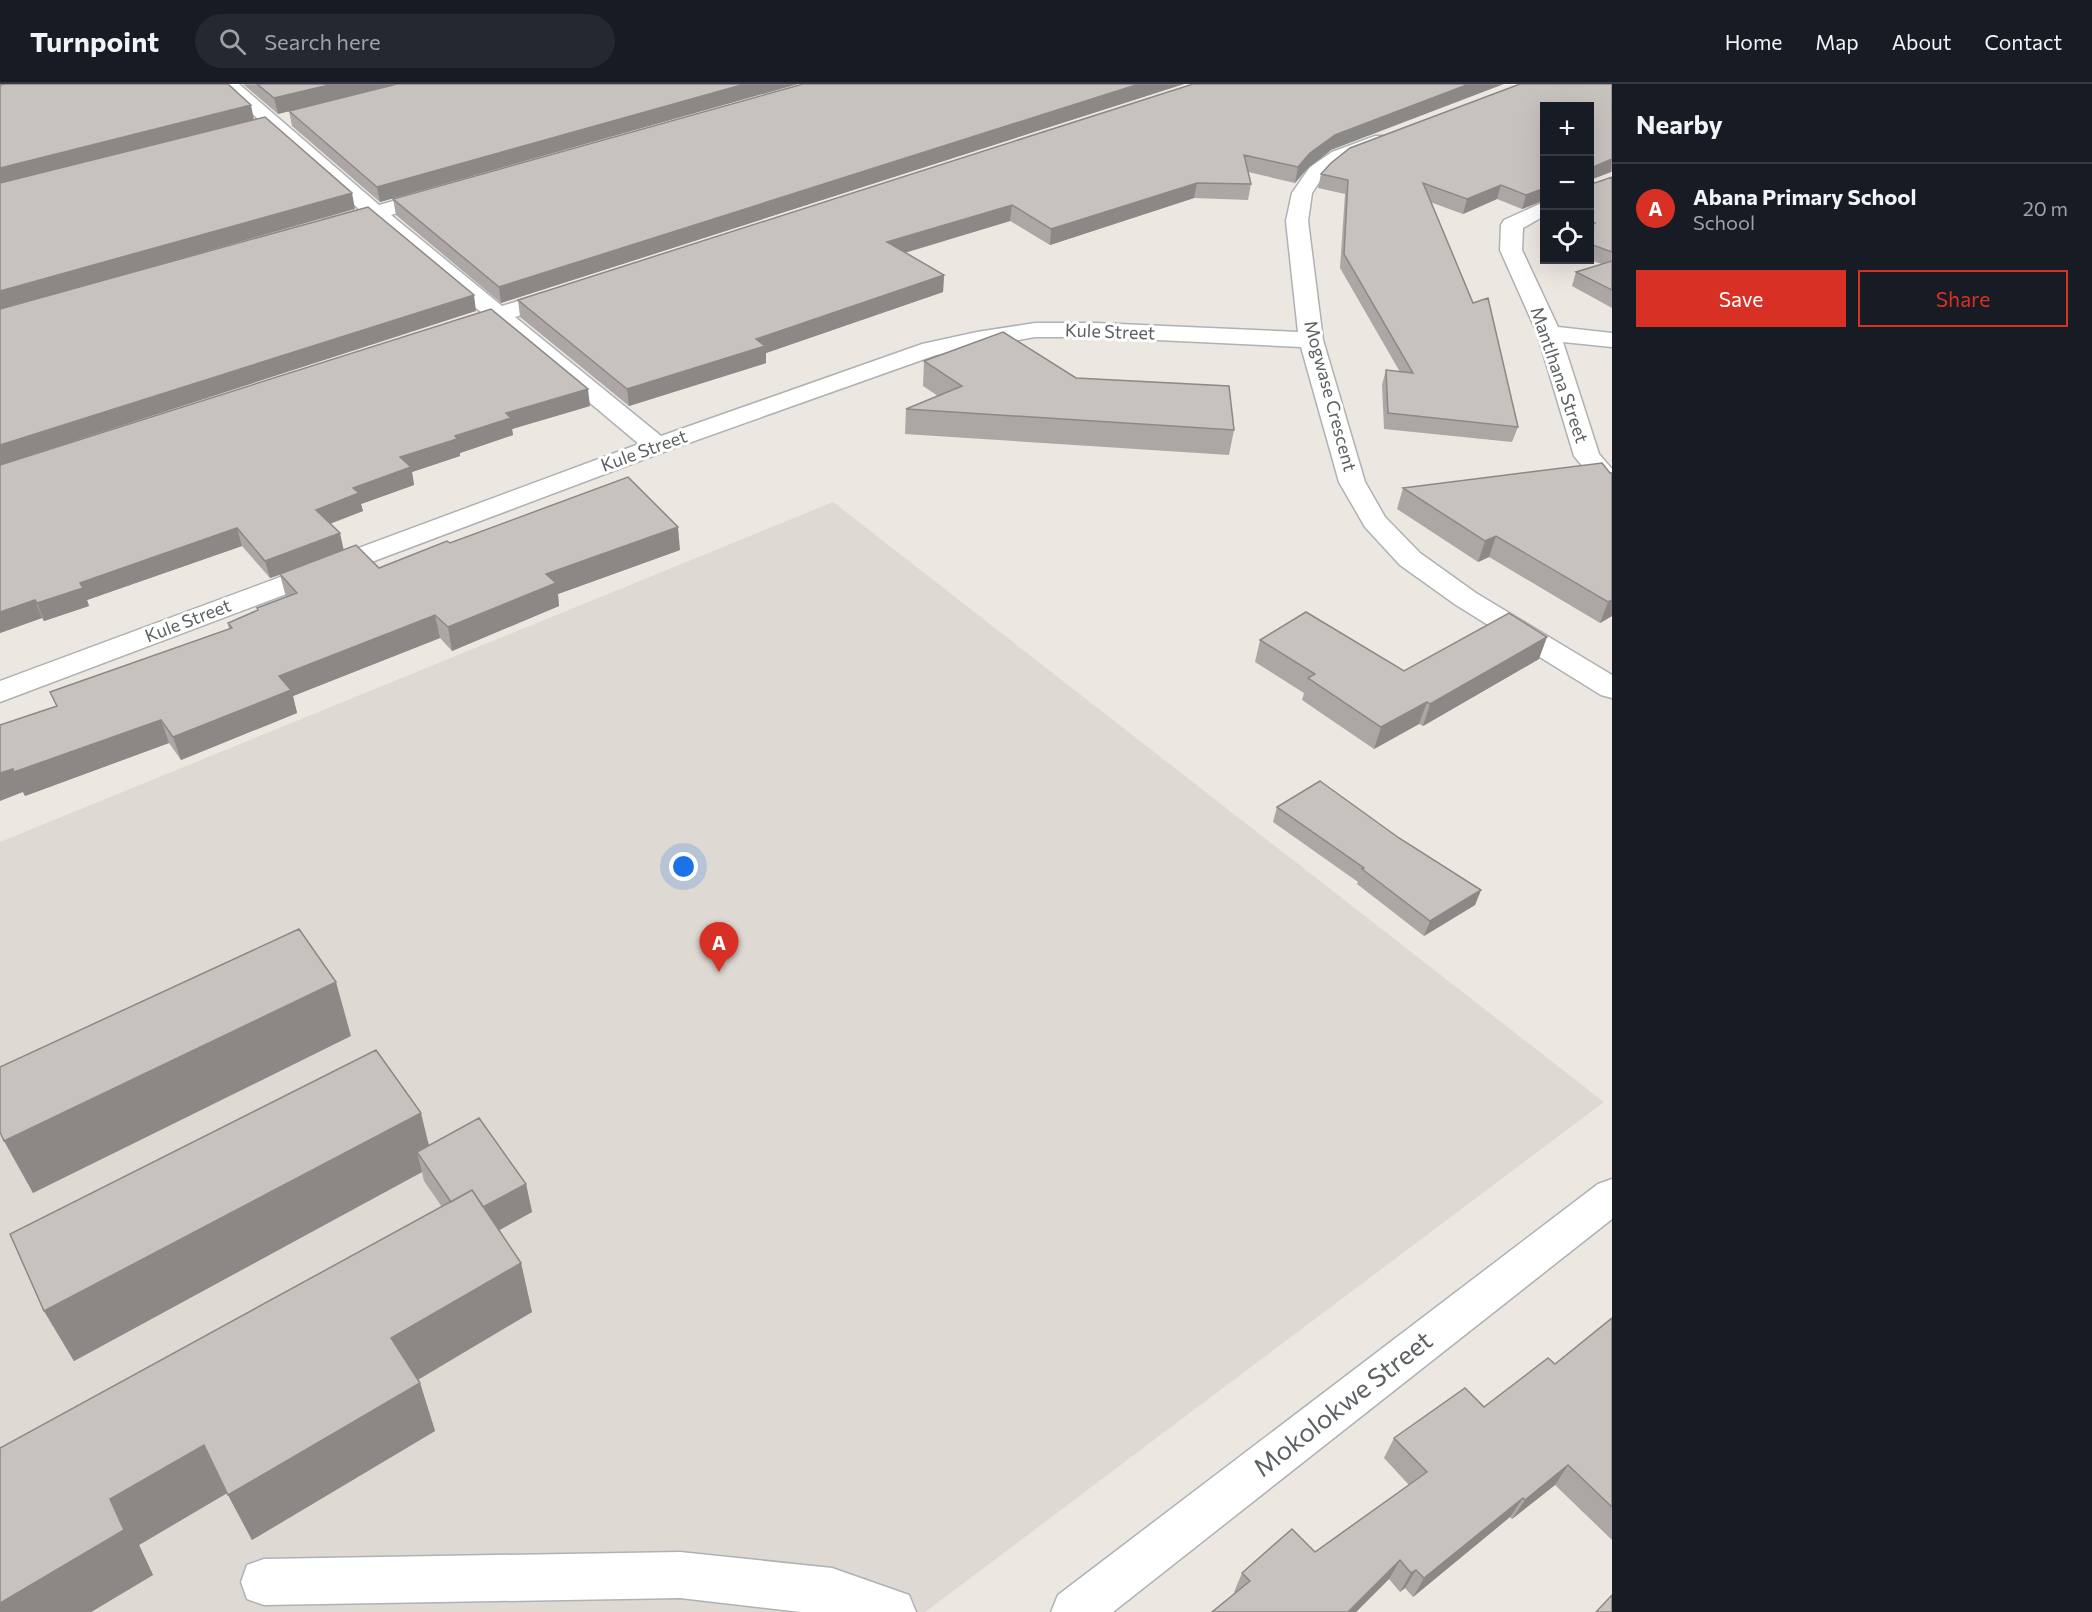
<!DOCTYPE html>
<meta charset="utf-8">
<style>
body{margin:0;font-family:Commissioner,sans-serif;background:#242831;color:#f1f3f6}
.controls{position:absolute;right:18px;top:18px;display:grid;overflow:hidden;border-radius:0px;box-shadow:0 6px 24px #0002}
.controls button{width:54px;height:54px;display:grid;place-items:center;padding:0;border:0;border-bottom:2px solid #363941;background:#171b24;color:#f1f3f6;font:30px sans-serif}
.you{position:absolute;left:684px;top:783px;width:21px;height:21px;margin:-15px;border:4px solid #fff;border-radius:50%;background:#1a73e8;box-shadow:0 0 0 9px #1a73e833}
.badge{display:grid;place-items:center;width:39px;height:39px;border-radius:50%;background:#d93025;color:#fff;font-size:20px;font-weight:700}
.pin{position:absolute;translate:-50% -50px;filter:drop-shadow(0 2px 3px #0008)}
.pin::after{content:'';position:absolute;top:32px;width:21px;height:18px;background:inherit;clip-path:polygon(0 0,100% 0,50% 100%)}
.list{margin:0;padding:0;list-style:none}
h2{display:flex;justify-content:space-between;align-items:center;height:78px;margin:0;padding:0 24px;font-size:26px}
h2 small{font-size:20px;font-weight:400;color:#9ea1a6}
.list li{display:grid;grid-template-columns:39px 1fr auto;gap:18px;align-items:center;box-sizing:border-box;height:90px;padding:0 24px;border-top:2px solid #363941}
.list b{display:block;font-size:22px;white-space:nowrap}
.list p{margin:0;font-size:20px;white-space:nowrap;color:#9ea1a6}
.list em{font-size:20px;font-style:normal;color:#9ea1a6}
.actions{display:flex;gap:12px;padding:18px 24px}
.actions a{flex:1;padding:14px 0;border:2px solid #d93025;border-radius:0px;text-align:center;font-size:21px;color:#d93025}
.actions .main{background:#d93025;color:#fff}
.icon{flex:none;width:33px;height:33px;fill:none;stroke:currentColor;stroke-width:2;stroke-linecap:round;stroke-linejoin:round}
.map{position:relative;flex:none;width:1612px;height:1528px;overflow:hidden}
header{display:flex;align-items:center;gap:36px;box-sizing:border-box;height:84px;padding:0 30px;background:#171b24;border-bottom:2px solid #363941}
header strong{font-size:28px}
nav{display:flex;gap:33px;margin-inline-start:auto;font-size:21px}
.search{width:420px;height:54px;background:#242831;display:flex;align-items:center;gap:15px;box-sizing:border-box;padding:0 21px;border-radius:33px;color:#9ea1a6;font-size:22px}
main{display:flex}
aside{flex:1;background:#171b24}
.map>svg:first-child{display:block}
.education{fill:#dfd9d3}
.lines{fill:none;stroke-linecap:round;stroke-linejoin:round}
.minor-casing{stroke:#adb2b5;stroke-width:3}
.minor{fill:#fff;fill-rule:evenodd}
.wall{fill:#aca7a4}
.shaded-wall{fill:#8c8886}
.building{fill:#c8c2bf;stroke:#8c8886;stroke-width:1.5}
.labels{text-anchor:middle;stroke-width:6;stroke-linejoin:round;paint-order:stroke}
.far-street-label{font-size:18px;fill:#5a6063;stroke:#fff}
.near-street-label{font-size:26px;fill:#5a6063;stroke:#fff}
</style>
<header>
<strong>Turnpoint</strong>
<div class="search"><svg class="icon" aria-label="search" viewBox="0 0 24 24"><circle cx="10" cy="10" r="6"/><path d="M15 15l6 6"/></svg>Search here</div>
<nav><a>Home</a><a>Map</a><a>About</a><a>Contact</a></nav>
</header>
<main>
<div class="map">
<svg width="1612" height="1528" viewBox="0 0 1612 1528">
<rect width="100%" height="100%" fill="#ede7e2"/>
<!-- education -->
<path class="education" d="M 833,418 L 1604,1018 L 925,1528 L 0,1528 L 0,758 Z"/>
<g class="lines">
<!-- minor casing -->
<g class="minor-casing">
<path id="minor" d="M 219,0 L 239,0 L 379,121 L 437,105 L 444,107 L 447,111 L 444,115 L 391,131 L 502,222 L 560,204 L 568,206 L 571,211 L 568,216 L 515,233 L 661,352 L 922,260 L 977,248 L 1035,239 L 1096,239 L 1298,248 L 1286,137 L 1292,109 L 1310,83 L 1332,68 L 1375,52 L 1389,52 L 1392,56 L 1389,60 L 1346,76 L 1324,91 L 1312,109 L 1308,137 L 1323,256 L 1365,398 L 1385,433 L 1420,469 L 1476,509 L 1612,591 L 1612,614 L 1601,611 L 1456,521 L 1400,481 L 1365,443 L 1339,398 L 1301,263 L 1096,253 L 1035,253 L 936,271 L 666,367 L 0,618 L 0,597 L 639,360 L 495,239 L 455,252 L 447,250 L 443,245 L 447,240 L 482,229 L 372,136 L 331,147 L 323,146 L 320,141 L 323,136 L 360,126 Z
M 1544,118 L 1544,132 L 1523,144 L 1522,166 L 1558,243 L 1612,249 L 1612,263 L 1563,258 L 1599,370 L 1612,385 L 1612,409 L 1603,407 L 1574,372 L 1537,249 L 1500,166 L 1501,141 L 1504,136 Z
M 1612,1095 L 1612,1135 L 1113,1528 L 1051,1528 L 1058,1511 L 1598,1100 Z
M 680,1468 L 832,1484 L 909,1511 L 916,1528 L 801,1528 L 680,1514 L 264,1521 L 247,1515 L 241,1498 L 247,1481 L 264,1475 Z"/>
</g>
<!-- minor -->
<use href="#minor" class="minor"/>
</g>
<!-- wall -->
<path class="wall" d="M 243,0 L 395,0 L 278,30 Z
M 396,0 L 798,0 L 380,118 L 292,42 L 289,27 Z
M 803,0 L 1184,0 L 501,219 L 396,131 L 393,115 Z
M 1193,0 L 1331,66 L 1307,85 L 1295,99 L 1248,88 L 1251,100 L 1248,116 L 1194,114 L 1050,161 L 1010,137 L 905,169 L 944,191 L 943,208 L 766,269 L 766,279 L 629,322 L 520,233 L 518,216 Z
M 1612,0 L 1612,88 L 1611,88 L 1592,95 L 1592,97 L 1595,99 L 1612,93 L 1612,224 L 1572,202 L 1576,188 L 1602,180 L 1589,176 L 1590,22 L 1545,22 L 1545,116 L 1522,125 L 1497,115 L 1463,130 L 1430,118 L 1518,343 L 1512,358 L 1384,345 L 1382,301 L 1386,286 L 1400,288 L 1340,184 L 1345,110 L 1318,104 L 1321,90 Z
M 924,277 L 1076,294 L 1234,346 L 1229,371 L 905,350 L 906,325 L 938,312 L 923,302 Z
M 590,322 L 512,345 L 513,351 L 460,369 L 460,372 L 412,388 L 414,401 L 361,420 L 363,427 L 330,440 L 344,466 L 379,484 L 450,459 L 680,466 L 558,510 L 559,522 L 452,567 L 440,554 L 293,612 L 297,629 L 181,676 L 169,659 L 25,712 L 23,708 L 56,622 L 50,608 L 229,545 L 228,539 L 258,526 L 257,524 L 286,513 L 280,491 L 270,494 L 242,462 L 87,516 L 89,522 L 44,537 L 42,534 L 0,549 L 0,381 Z
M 1612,389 L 1612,532 L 1600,539 L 1489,473 L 1478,478 L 1397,425 L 1403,404 Z
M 1260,556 L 1404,587 L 1539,575 L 1423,642 L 1419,640 L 1374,665 L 1302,616 L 1304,609 L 1255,578 Z
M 1277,723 L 1399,754 L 1481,806 L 1475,821 L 1424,852 L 1357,800 L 1358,798 L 1273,738 Z
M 429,1062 L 526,1100 L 532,1128 L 499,1146 L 521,1179 L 532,1228 L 418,1296 L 420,1299 L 435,1347 L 252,1456 L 227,1409 L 139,1461 L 153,1491 L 91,1528 L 0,1528 L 442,1123 L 424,1097 L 422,1088 L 74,1277 L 44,1227 Z
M 1612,1234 L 1612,1456 L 1555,1401 L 1512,1435 L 1510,1433 L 1413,1513 L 1405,1504 L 1400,1508 L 1389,1495 L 1356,1528 L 1212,1528 L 1236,1509 L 1234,1508 L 1242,1489 L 1315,1468 L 1409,1401 L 1384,1374 L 1394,1354 L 1484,1323 L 1555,1280 Z"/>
<!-- shaded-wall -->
<path class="shaded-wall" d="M 333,0 L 395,0 L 278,30 L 274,14 Z
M 745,0 L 798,0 L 380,118 L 377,103 Z
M 1139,0 L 1184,0 L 501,219 L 499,203 Z
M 1469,0 L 1504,0 L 1331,66 L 1307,85 L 1295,99 L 1298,83 L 1310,69 L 1335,51 Z
M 251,21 L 254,36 L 0,101 L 0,84 Z
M 1612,75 L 1611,88 L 1590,96 L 1593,83 Z
M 1197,99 L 1194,114 L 1050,161 L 1051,145 Z
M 1501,101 L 1497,115 L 1463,130 L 1467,115 Z
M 1545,104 L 1545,116 L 1522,125 L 1526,111 Z
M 352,109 L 355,125 L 0,226 L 0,207 Z
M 1012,121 L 1010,137 L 887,174 L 887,158 Z
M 944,191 L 943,208 L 766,269 L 766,279 L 629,322 L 627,305 L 756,255 Z
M 474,211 L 476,227 L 0,381 L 0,361 Z
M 588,305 L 590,322 L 512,345 L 513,351 L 460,369 L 460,372 L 412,388 L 414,401 L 361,420 L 363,427 L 321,443 L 316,426 L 353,404 L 400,373 L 455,352 L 506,329 Z
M 678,443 L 680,466 L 558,510 L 559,522 L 452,567 L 448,543 L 546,490 Z
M 237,444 L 242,462 L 87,516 L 89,522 L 44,537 L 37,519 L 80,499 Z
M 340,449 L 344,467 L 270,494 L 265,477 Z
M 1496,452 L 1489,473 L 1478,478 L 1485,457 Z
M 35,516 L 42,534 L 0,549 L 0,528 Z
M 1612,516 L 1612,532 L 1600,539 L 1608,518 Z
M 435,531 L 440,554 L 293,612 L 297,629 L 181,676 L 173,653 L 279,592 Z
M 1547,553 L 1539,575 L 1423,642 L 1430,620 Z
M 1427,618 L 1419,640 L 1374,665 L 1381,643 Z
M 161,636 L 169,659 L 25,712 L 23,708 L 0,717 L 0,689 Z
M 1481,806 L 1475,821 L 1424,852 L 1430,837 Z
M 336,898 L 351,952 L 33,1109 L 4,1057 Z
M 421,1029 L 434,1082 L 417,1068 L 422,1088 L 74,1277 L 44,1227 Z
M 526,1100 L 532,1128 L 469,1163 L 462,1135 Z
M 521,1179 L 532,1228 L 407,1302 L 391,1254 Z
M 420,1299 L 435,1347 L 252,1456 L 228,1411 Z
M 204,1361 L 229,1408 L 139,1461 L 153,1491 L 91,1528 L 0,1528 L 0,1519 L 110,1415 Z
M 1568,1381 L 1555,1401 L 1512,1435 L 1525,1416 Z
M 1523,1414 L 1510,1433 L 1413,1513 L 1424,1494 Z
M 1400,1476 L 1389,1495 L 1356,1528 L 1348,1528 Z
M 1416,1486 L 1405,1504 L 1400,1508 L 1411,1489 Z"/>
<!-- building -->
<path class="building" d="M 5,0 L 228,0 L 251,21 L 0,84 L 0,1 Z
M 257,0 L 333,0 L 274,14 Z
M 397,0 L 745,0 L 377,103 L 289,27 Z
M 803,0 L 1139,0 L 499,203 L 393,115 Z
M 1193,0 L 1469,0 L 1335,51 L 1310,69 L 1298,83 L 1244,71 L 1251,100 L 1197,99 L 1051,145 L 1012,121 L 887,158 L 944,191 L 756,255 L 765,262 L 627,305 L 518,216 Z
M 1520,0 L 1612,0 L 1612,75 L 1593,83 L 1592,97 L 1595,99 L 1612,93 L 1612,168 L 1590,160 L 1590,143 L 1595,139 L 1590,137 L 1590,22 L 1545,22 L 1545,104 L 1526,111 L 1501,101 L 1467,115 L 1423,99 L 1473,219 L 1488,214 L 1518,343 L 1388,329 L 1386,286 L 1413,289 L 1344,170 L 1348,96 L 1321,90 L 1331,79 L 1350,64 Z
M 265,33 L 352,109 L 0,207 L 0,99 Z
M 368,123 L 474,211 L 0,361 L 0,225 Z
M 1612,177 L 1612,206 L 1576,188 Z
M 491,225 L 588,305 L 506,329 L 511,334 L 455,352 L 457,355 L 400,373 L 411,383 L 353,404 L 359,409 L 316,426 L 340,449 L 265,477 L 237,444 L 80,499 L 83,504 L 37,519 L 35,516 L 0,528 L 0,381 Z
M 1003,248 L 1076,294 L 1229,302 L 1234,346 L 906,325 L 962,302 L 924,277 Z
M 1602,379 L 1610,389 L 1612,389 L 1612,516 L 1608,518 L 1496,452 L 1485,457 L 1403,404 Z
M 628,393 L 678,443 L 546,490 L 556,499 L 448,543 L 435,531 L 279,592 L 291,606 L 173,653 L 161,636 L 14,688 L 13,685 L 0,689 L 0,641 L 57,622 L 50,608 L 232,544 L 228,539 L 258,526 L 257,524 L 297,509 L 280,490 L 356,461 L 379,484 L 447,457 L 450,459 Z
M 1306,528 L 1404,587 L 1509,529 L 1547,553 L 1430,620 L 1427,618 L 1381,643 L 1308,594 L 1315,590 L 1260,556 Z
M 1320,697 L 1399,754 L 1481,806 L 1430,837 L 1362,785 L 1364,784 L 1277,723 Z
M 299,845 L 336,898 L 4,1057 L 0,1048 L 0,983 Z
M 376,966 L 421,1029 L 44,1227 L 10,1150 Z
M 479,1034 L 526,1100 L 483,1123 L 472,1106 L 451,1118 L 417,1068 Z
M 472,1106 L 521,1179 L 391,1254 L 420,1299 L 228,1411 L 204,1361 L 110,1415 L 124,1446 L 0,1519 L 0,1364 Z
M 1612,1234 L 1612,1423 L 1568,1381 L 1525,1416 L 1523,1414 L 1424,1494 L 1416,1486 L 1411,1489 L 1400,1476 L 1348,1528 L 1212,1528 L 1250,1497 L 1242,1489 L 1292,1445 L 1315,1468 L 1427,1388 L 1394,1354 L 1465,1304 L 1484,1323 L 1548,1274 L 1555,1280 Z
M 1612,1511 L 1612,1528 L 1596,1528 Z"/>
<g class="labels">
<!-- far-street labels -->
<g class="far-street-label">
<text transform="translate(1110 248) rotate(2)" y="6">Kule Street</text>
<text transform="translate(1559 291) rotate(71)" y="6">Mantlhana Street</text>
<text transform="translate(1330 312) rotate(75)" y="6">Mogwase Crescent</text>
<text transform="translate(644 367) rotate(-20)" y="6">Kule Street</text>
<text transform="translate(188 537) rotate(-21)" y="6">Kule Street</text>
</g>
<!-- near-street labels -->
<g class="near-street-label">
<text transform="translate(1343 1320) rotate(-38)" y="9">Mokolokwe Street</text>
</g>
</g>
</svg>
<div class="controls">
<button>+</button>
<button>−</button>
<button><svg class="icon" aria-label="locate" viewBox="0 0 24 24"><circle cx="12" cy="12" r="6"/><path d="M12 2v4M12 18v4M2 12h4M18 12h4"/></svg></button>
</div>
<div class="you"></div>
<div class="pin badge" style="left:719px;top:888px">A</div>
</div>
<aside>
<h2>Nearby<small></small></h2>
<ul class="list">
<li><span class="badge">A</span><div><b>Abana Primary School</b><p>School</p></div><em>20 m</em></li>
</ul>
<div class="actions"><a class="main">Save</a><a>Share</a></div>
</aside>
</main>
